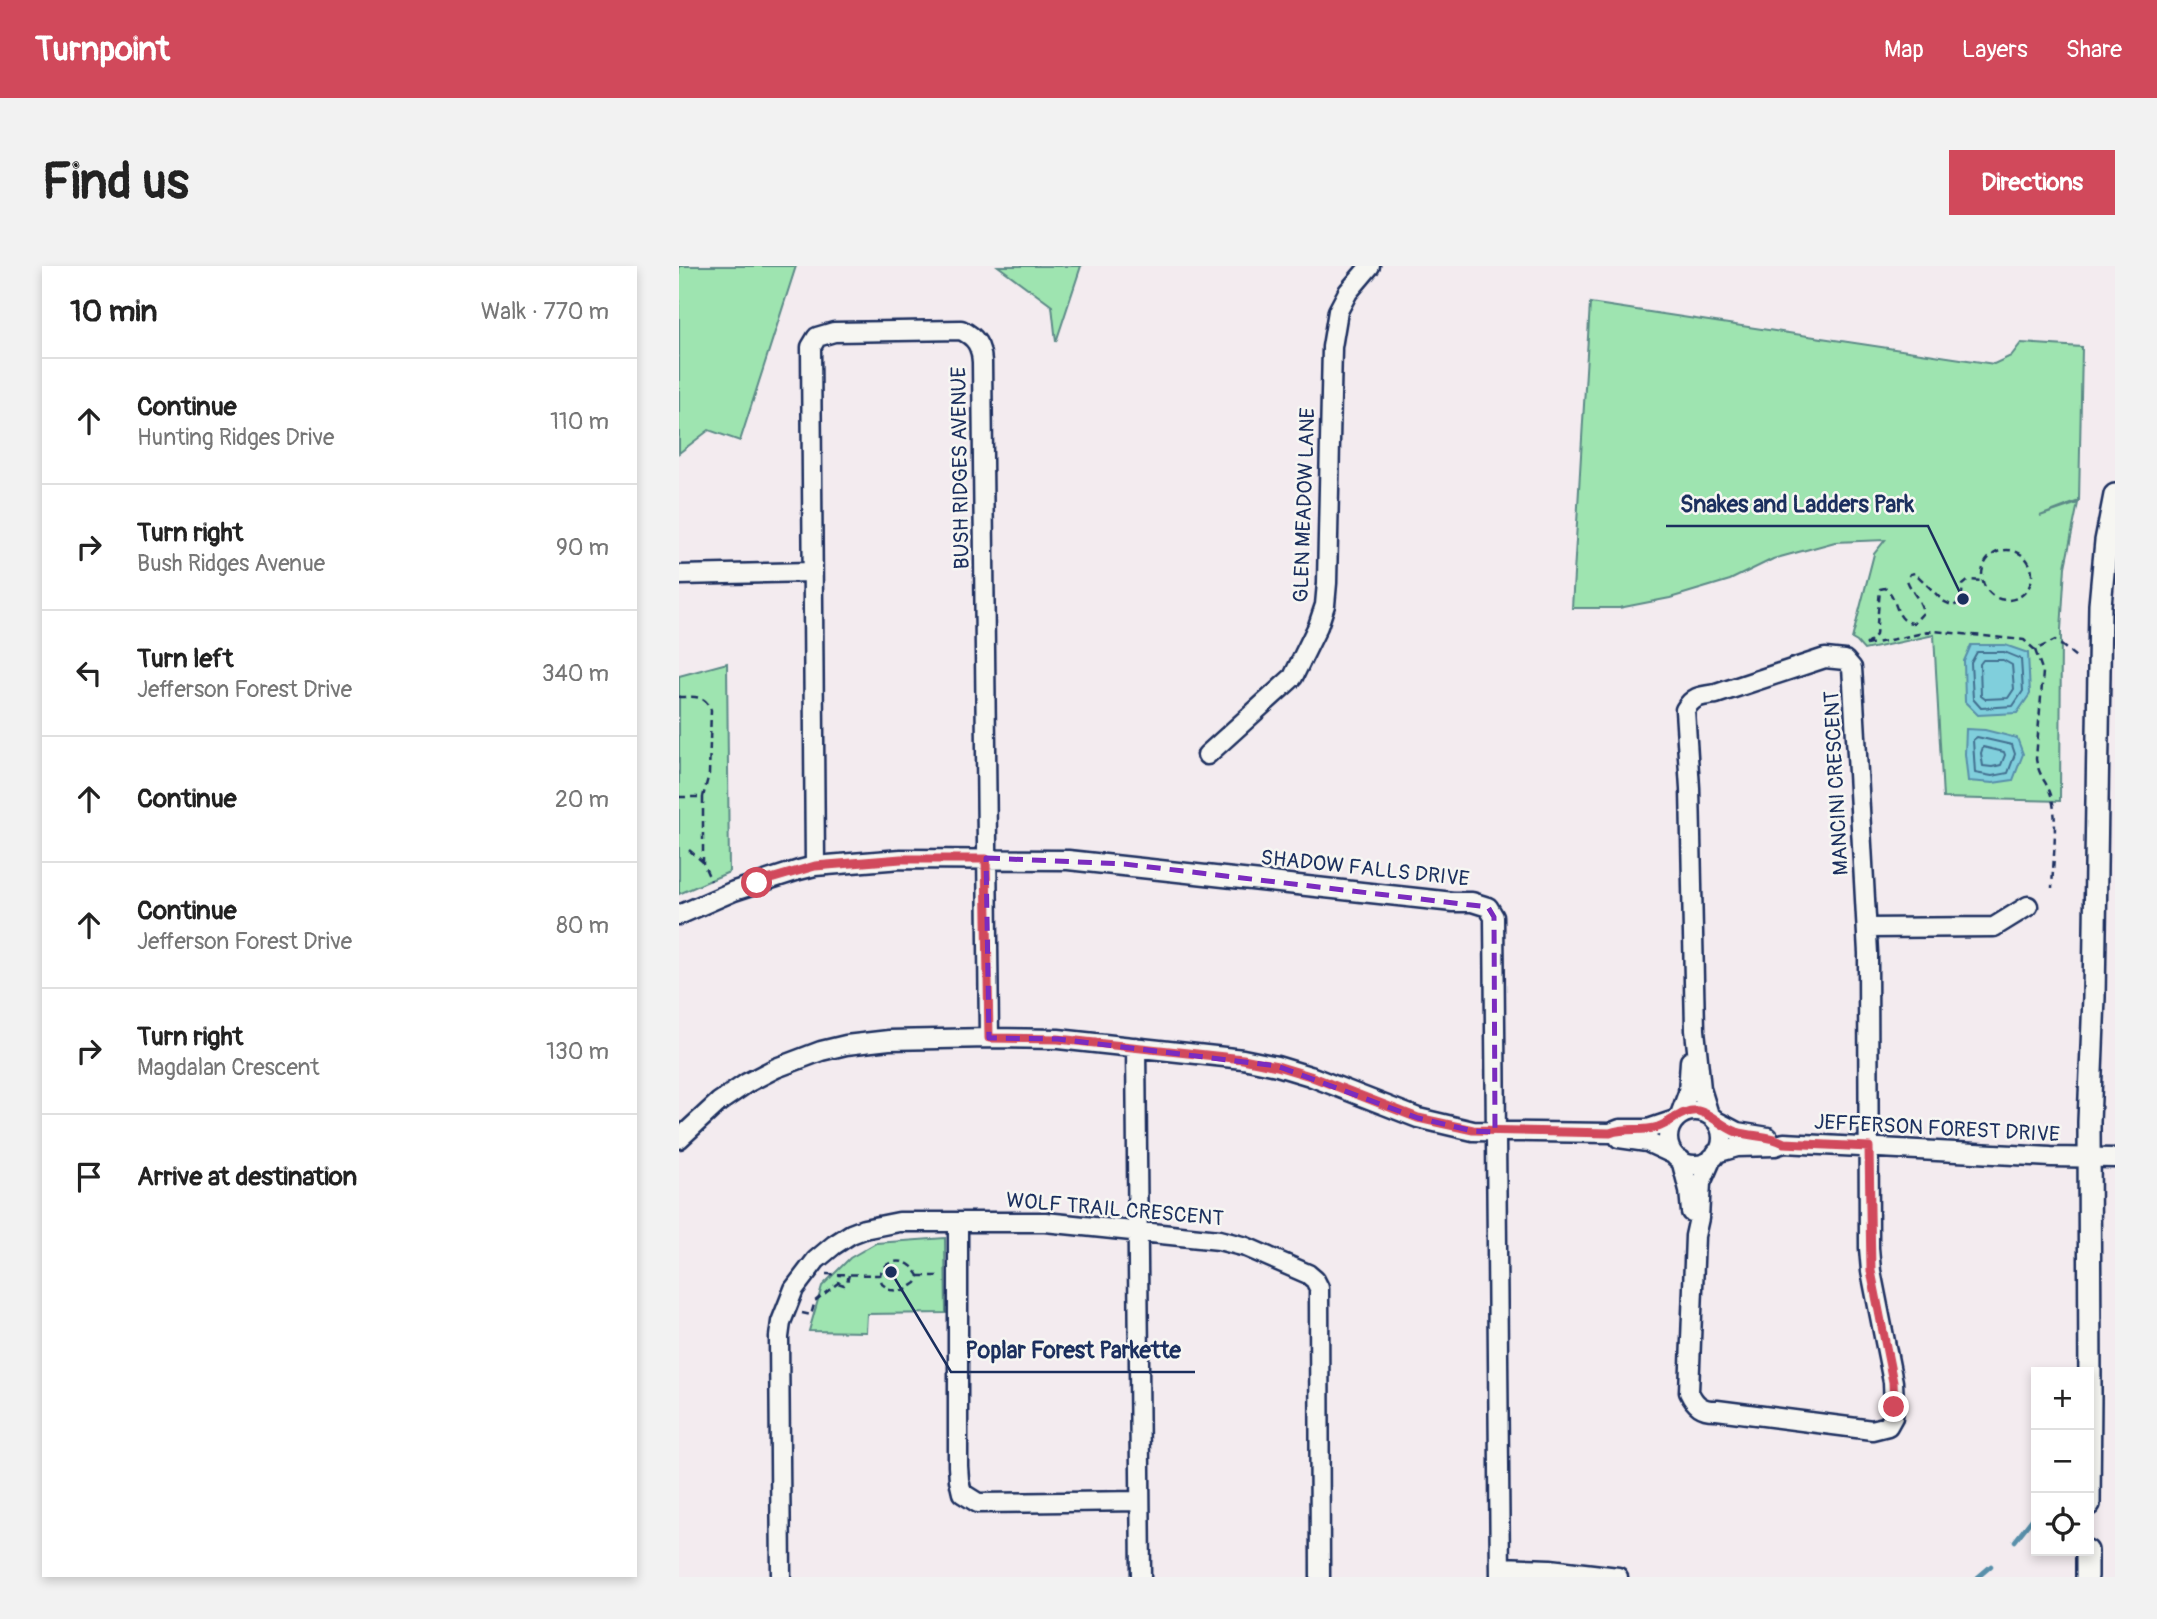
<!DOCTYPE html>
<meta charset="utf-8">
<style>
body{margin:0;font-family:Pangolin,sans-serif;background:#f2f2f2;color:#222}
.controls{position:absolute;right:21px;bottom:21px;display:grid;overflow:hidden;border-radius:0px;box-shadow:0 4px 10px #0003}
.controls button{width:63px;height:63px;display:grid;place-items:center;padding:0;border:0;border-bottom:2px solid #e0e0e0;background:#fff;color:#222;font:35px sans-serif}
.stop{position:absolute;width:21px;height:21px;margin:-16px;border:5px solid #d1495b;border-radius:50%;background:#fff}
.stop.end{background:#d1495b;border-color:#fff;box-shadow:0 2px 7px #0008}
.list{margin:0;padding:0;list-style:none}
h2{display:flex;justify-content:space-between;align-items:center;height:91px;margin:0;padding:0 28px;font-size:30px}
h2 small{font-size:23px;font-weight:400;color:#767676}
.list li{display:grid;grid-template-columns:46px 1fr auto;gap:21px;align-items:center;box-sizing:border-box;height:126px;padding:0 28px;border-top:2px solid #e0e0e0}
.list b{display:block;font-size:26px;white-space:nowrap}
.list p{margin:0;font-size:23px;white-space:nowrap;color:#767676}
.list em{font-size:23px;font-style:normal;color:#767676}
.icon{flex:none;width:38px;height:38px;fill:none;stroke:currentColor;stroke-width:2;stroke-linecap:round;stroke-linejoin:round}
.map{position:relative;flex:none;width:1436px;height:1311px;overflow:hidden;border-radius:0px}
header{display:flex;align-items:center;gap:42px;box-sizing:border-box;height:98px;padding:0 35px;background:#d1495b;color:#fff}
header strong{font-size:33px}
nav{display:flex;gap:38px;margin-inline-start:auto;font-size:24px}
.intro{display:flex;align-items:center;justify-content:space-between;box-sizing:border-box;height:168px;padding:0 42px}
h1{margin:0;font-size:49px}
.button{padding:18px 32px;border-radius:0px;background:#d1495b;color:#fff;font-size:24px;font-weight:700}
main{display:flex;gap:42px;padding:0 42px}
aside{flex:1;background:#fff;border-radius:0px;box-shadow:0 4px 10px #0003}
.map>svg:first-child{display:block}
.green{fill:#9ee4b0;stroke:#5c8a87;stroke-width:2}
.water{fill:#80cfdc;stroke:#588faa;stroke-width:2}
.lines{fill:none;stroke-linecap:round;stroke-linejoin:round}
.shore{stroke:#436f90;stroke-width:2}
.stream{stroke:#588faa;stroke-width:4.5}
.minor-casing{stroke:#1b2f5e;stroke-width:23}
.major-casing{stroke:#1b2f5e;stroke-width:26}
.path{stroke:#1b2f5e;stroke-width:2.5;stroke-dasharray:7 5;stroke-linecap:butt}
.minor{stroke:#f6f6f2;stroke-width:18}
.major{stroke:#f6f6f2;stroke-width:21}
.route{stroke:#d1495b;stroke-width:9}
.marked{fill:none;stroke:#7b2cbf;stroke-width:5;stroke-dasharray:14 9;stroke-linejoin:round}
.labels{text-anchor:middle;stroke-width:5;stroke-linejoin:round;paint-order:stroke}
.street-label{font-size:21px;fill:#1b2f5e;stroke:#f6f6f2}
.leader{fill:none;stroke:#1b2f5e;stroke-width:2.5}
.callout-dot{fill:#1b2f5e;stroke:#f6f6f2;stroke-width:2.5}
.callout-label{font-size:23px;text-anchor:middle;font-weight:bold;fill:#1b2f5e;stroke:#f6f6f2;stroke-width:5;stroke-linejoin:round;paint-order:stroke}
</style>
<header>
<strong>Turnpoint</strong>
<nav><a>Map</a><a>Layers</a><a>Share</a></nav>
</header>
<div class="intro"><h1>Find us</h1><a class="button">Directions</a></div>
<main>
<aside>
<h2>10 min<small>Walk · 770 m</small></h2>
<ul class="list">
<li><svg class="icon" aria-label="ahead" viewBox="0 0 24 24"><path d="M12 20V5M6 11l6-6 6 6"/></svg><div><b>Continue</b><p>Hunting Ridges Drive</p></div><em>110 m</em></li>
<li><svg class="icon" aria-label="right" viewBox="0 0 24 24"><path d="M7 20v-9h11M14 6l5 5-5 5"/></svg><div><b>Turn right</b><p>Bush Ridges Avenue</p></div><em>90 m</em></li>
<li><svg class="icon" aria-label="left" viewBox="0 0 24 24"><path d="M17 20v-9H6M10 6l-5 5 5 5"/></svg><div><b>Turn left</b><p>Jefferson Forest Drive</p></div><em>340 m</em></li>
<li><svg class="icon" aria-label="ahead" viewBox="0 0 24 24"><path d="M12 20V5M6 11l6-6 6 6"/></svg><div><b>Continue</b></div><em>20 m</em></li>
<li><svg class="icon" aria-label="ahead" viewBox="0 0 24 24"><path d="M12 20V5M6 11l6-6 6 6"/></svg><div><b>Continue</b><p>Jefferson Forest Drive</p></div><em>80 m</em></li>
<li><svg class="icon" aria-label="right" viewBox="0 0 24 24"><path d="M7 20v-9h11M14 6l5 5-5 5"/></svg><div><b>Turn right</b><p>Magdalan Crescent</p></div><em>130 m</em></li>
<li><svg class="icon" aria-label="arrive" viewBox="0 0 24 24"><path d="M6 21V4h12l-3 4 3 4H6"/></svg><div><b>Arrive at destination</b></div></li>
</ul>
</aside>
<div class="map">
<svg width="1436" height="1311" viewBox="0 0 1436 1311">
<rect width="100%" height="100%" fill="#f3ebef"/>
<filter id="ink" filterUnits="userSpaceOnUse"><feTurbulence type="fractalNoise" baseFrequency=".0143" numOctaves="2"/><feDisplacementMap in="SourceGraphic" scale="14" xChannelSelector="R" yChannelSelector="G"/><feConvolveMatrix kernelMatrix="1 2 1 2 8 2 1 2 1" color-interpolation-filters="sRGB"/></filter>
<g filter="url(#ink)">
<!-- green -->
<path class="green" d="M 0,0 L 117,0 L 61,175 L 30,164 L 0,187 Z
M 319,0 L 402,0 L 377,76 L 373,40 Z
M 911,37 L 1315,98 L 1332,90 L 1342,77 L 1403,81 L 1400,235 L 1361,250 L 1399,237 L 1386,301 L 1382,364 L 1381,535 L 1264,532 L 1255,369 L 1185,384 L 1178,376 L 1173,373 L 1195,288 L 1206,274 L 1156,276 L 1094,293 L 1051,314 L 991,332 L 940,342 L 893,342 Z
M 48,397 L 50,606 L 0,628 L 0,410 Z
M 266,972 L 267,1047 L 188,1048 L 187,1066 L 130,1065 L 143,1020 L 171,992 L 197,977 Z"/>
<!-- water -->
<path class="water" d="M 1292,379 L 1326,379 L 1349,387 L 1351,428 L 1338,447 L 1299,449 L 1286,436 L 1285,395 Z
M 1287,463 L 1306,464 L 1338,472 L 1344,488 L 1334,514 L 1314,517 L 1289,515 L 1286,488 Z"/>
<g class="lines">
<!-- shore -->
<path class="shore" d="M 1298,386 L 1325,386 L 1342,393 L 1344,425 L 1334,440 L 1302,442 L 1294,433 L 1292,397 Z
M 1304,394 L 1324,394 L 1333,399 L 1335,423 L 1329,432 L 1306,433 L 1302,430 L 1301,398 Z
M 1298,471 L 1333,479 L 1336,488 L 1329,507 L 1313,510 L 1296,507 L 1294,474 Z
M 1304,481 L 1325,486 L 1326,489 L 1322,499 L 1313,501 L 1304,500 L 1302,487 Z"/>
<!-- stream -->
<path class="stream" d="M 1336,1275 L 1357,1248
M 1299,1311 L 1312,1300"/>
<!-- minor casing -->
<g class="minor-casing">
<path id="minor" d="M 0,309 L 133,306
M 528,489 L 614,411 L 639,360 L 646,339 L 648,317 L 653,81 L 659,45 L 669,26 L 691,0
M 136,600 L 132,81 L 138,71 L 155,66 L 282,64 C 297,71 302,80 303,96 L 310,772
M 0,649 L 55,625 L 120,604 L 136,600 L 222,593 L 389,594 L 774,636 L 793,636 L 809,641 L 815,651 L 821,1311
M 1188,662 L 1315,661 L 1349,640
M 457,781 L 462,1311
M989 872a27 27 0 1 1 54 0a27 27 0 1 1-54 0Z
M 1001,849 L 1009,827 L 1011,795
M 1030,849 L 1022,823 L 1016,764 L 1011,522 L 1006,444 C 1014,430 1022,430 1037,428 L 1146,392 L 1166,394 L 1173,402 L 1174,417 L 1189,687 L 1190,982 L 1192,1005 L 1214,1116 L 1215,1141 L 1214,1151 L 1209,1160 L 1193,1164 L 1038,1144 C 1023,1145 1016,1139 1010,1126 L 1016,970 L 1020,952 L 1022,917 L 1033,892
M 1037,855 L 1058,866 L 1089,871
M 940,872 L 968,876 L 994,888
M 0,873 L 40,836 L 68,817 L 97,802 L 142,785 L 167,779 L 210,774 L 310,772 L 379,773 L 564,793 L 598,800 L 631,810 L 739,852 L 794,865 L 931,867 L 941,863 L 969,863 L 996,854
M 1037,887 L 1058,881 L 1096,880 L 1105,877 L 1372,891 L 1436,892
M 1002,894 L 1010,924 L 1012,946
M 279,956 L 279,1200 L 280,1214 L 283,1227 L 299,1237 L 461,1235
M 821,1301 L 871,1303 L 939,1311
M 102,1311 L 100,1071 L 102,1056 L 115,1023 L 137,994 L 155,979 L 172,968 L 185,963 L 220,956 L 366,956 L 540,974 L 567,981 L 629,1008 L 636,1014 L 640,1022 L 641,1311"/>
</g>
<!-- major casing -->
<g class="major-casing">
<path id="major" d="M 1410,1238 L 1411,1127 L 1410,856 L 1415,731 L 1421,339 L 1427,275 L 1436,229
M 1408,1311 L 1408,1285"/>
</g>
<!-- path -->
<path class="path" d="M1303 309a25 25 0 1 1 50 0a25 25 0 1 1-50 0Z
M 1187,379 L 1197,369 L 1201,323 L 1206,322 C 1220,331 1214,356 1235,357 L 1244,347 C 1243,335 1232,326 1228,314 L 1231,308 L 1236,307 L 1264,335 L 1274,340 L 1282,336 L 1284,319 L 1290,314 L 1304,315
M 1187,379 L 1254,365 L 1345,374 L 1356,384 L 1376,374 L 1397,391
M 1356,384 L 1364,406 L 1357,493 C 1360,512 1370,518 1373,533 C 1379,555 1374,598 1373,622
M 0,431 C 15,431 26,428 32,444 L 30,508 L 24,531
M 0,531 L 24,531 L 24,597 L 32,615
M 10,584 L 24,596
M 147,1008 L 201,1009 L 203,1018 L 211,1024 L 225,1025 L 237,1017 L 240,1010 C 239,1008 234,1001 232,1000 C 221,991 204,996 201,1009
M 240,1010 L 262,1010
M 159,1017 L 165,1019 L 168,1016 L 170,1009
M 123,1047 L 132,1049 L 136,1035 L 159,1017 L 161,1008"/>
<!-- minor -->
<use href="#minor" class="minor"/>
<!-- major -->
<use href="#major" class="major"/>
</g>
</g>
<g class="lines" filter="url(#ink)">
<!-- route -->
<path class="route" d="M 78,617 L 136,600 L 222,593 L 307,593 L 310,772 L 379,773 L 564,793 L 598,800 L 631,810 L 739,852 L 794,864 L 931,867 C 947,861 963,866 979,861 C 993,856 1004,843 1019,845 C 1031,847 1044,861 1058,866 C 1074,871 1091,869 1105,877 L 1190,881 L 1192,1005 L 1214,1116 L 1215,1141"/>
</g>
<!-- marked area -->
<path class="marked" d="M 307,592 L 445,598 L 809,641 L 815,651 L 816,866 L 794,865 L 739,852 L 598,800 L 379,773 L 310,772 Z"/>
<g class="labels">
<!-- street labels -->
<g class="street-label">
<text transform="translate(281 202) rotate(-91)" y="7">BUSH RIDGES AVENUE</text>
<text transform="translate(625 239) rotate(-88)" y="7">GLEN MEADOW LANE</text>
<text transform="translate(1157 517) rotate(-93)" y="7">MANCINI CRESCENT</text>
<text transform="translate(686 602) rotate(6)" y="7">SHADOW FALLS DRIVE</text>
<text transform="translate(1258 862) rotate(3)" y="7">JEFFERSON FOREST DRIVE</text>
<text transform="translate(436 943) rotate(5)" y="7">WOLF TRAIL CRESCENT</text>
</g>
</g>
<!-- callouts -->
<path class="leader" d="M1284 333L1249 260H987M212 1006L272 1106H516"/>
<g class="callout-dot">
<circle cx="1284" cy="333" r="7"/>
<circle cx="212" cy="1006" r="7"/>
</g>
<g class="callout-label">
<text x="1118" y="246">Snakes and Ladders Park</text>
<text x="394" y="1092">Poplar Forest Parkette</text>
</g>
</svg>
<div class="controls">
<button>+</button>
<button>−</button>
<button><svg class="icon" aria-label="locate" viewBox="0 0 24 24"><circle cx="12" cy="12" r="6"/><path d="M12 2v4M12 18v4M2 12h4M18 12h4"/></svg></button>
</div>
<div class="stop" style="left:78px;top:617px"></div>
<div class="stop end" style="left:1215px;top:1141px"></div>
</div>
</main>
